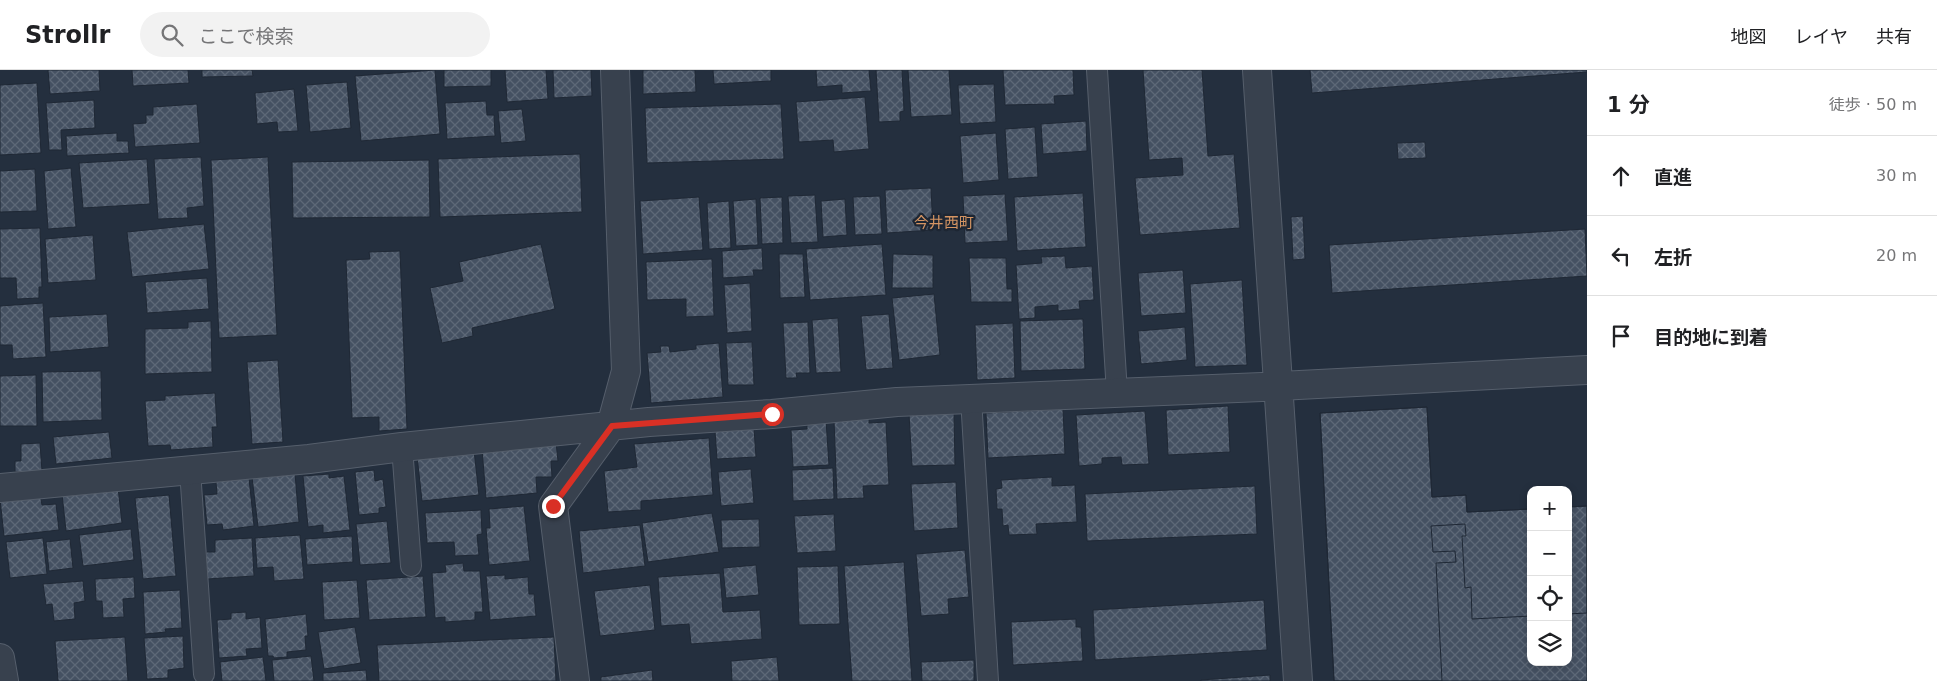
<!DOCTYPE html>
<html lang="ja">
<meta charset="utf-8">
<style>
body{margin:0;font-family:"DejaVu Sans","Noto Sans JP",sans-serif;background:#f2f2f2;color:#202124}
.controls{position:absolute;right:15px;bottom:15px;display:grid;overflow:hidden;border-radius:10px;box-shadow:0 2px 8px #0003}
.controls button{width:45px;height:45px;display:grid;place-items:center;padding:0;border:0;border-bottom:1px solid #e0e0e0;background:#fff;color:#202124;font:25px sans-serif}
.stop{position:absolute;width:15px;height:15px;margin:-11px;border:4px solid #d93025;border-radius:50%;background:#fff}
.stop.end{background:#d93025;border-color:#fff;box-shadow:0 1px 5px #0008}
.list{margin:0;padding:0;list-style:none}
h2{display:flex;justify-content:space-between;align-items:center;height:65px;margin:0;padding:0 20px;font-size:21px}
h2 small{font-size:16px;font-weight:400;color:#757577}
.list li{display:grid;grid-template-columns:32px 1fr auto;gap:15px;align-items:center;box-sizing:border-box;height:80px;padding:0 20px;border-top:1px solid #e0e0e0}
.list b{display:block;font-size:19px;white-space:nowrap}
.list em{font-size:16px;font-style:normal;color:#757577}
.icon{flex:none;width:28px;height:28px;fill:none;stroke:currentColor;stroke-width:2;stroke-linecap:round;stroke-linejoin:round}
.map{position:relative;flex:none;width:1587px;height:611px;overflow:hidden}
header{display:flex;align-items:center;gap:30px;box-sizing:border-box;height:70px;padding:0 25px;background:#fff;border-bottom:1px solid #e0e0e0}
header strong{font-size:24px}
nav{display:flex;gap:28px;margin-inline-start:auto;font-size:18px}
.search{width:350px;height:45px;background:#f2f2f2;display:flex;align-items:center;gap:12px;box-sizing:border-box;padding:0 18px;border-radius:28px;color:#757577;font-size:19px}
main{display:flex}
aside{flex:1;background:#fff}
.map>svg:first-child{display:block}
.building{fill:url(#building-cross-hatch);stroke:#1f2835}
.lines{fill:none;stroke-linecap:round;stroke-linejoin:round}
.lane-casing{stroke:#565f6c;stroke-width:22}
.street-casing{stroke:#565f6c;stroke-width:30}
.lane{stroke:#38414e;stroke-width:20}
.street{stroke:#38414e;stroke-width:28}
.route{stroke:#d93025;stroke-width:6}
.labels{text-anchor:middle;stroke-width:4.5;stroke-linejoin:round;paint-order:stroke}
.neighbourhood-label{font-size:15px;fill:#d59563;stroke:#1d2633}
</style>
<header>
<strong>Strollr</strong>
<div class="search"><svg class="icon" aria-label="search" viewBox="0 0 24 24"><circle cx="10" cy="10" r="6"/><path d="M15 15l6 6"/></svg>ここで検索</div>
<nav><a>地図</a><a>レイヤ</a><a>共有</a></nav>
</header>
<main>
<div class="map">
<svg width="1587" height="611" viewBox="0 0 1587 611">
<defs>
<pattern id="building-cross-hatch" width="8" height="8" patternUnits="userSpaceOnUse" patternTransform="scale(1.25)"><rect width="8" height="8" fill="#455162"/><path d="M0 0l8 8M0 8l8-8" fill="none" stroke="#5d6877"/></pattern>
</defs>
<rect width="100%" height="100%" fill="#242f3e"/>
<!-- building -->
<path class="building" d="M 48,0 L 99,0 L 100,21 L 50,24 Z
M 132,0 L 188,0 L 189,13 L 133,16 Z
M 202,0 L 252,0 L 253,6 L 202,7 Z
M 435,0 L 440,64 L 361,71 L 355,6 Z
M 444,0 L 491,0 L 491,16 L 444,17 Z
M 505,0 L 546,0 L 548,29 L 507,32 Z
M 553,0 L 591,0 L 592,26 L 554,28 Z
M 643,0 L 695,0 L 696,22 L 643,24 Z
M 713,0 L 771,0 L 771,11 L 714,14 Z
M 816,0 L 869,0 L 871,21 L 842,23 L 842,15 L 817,17 Z
M 876,0 L 902,0 L 904,41 L 900,42 L 900,51 L 879,52 Z
M 908,0 L 949,0 L 952,45 L 911,47 Z
M 1003,0 L 1073,0 L 1074,25 L 1054,26 L 1055,34 L 1005,35 Z
M 1143,0 L 1202,0 L 1208,86 L 1234,84 L 1240,158 L 1140,165 L 1135,108 L 1183,105 L 1182,88 L 1149,90 Z
M 1310,0 L 1587,0 L 1587,2 L 1312,23 Z
M 347,12 L 351,58 L 310,62 L 306,15 Z
M 37,13 L 41,83 L 0,85 L 0,15 Z
M 994,14 L 996,52 L 960,54 L 958,15 Z
M 294,19 L 298,61 L 278,62 L 277,52 L 257,54 L 255,23 Z
M 865,27 L 869,79 L 834,82 L 833,70 L 799,72 L 796,32 Z
M 94,30 L 95,58 L 61,60 L 62,80 L 49,80 L 46,33 Z
M 486,31 L 487,45 L 494,45 L 495,66 L 447,69 L 445,33 Z
M 197,34 L 200,73 L 135,77 L 133,54 L 146,53 L 146,45 L 153,45 L 153,37 Z
M 781,34 L 784,89 L 647,93 L 645,38 Z
M 522,39 L 526,71 L 501,73 L 498,41 Z
M 1086,51 L 1087,81 L 1043,84 L 1041,54 Z
M 1035,57 L 1038,107 L 1008,109 L 1005,59 Z
M 117,63 L 117,71 L 128,71 L 129,83 L 67,86 L 66,66 Z
M 996,63 L 999,110 L 963,113 L 960,66 Z
M 1425,72 L 1426,88 L 1398,89 L 1397,73 Z
M 580,84 L 582,142 L 440,147 L 438,89 Z
M 201,87 L 204,136 L 187,138 L 188,148 L 158,149 L 154,89 Z
M 268,87 L 277,265 L 219,268 L 211,90 Z
M 147,89 L 150,134 L 83,138 L 79,93 Z
M 429,90 L 430,147 L 293,148 L 292,92 Z
M 71,98 L 76,157 L 48,159 L 44,101 Z
M 35,99 L 37,141 L 0,142 L 0,101 Z
M 931,118 L 933,160 L 887,163 L 885,120 Z
M 1083,123 L 1086,177 L 1017,181 L 1014,127 Z
M 1005,124 L 1008,171 L 965,173 L 963,126 Z
M 815,125 L 818,172 L 791,173 L 788,126 Z
M 880,126 L 882,164 L 855,165 L 853,127 Z
M 699,127 L 703,180 L 643,184 L 640,131 Z
M 782,127 L 783,173 L 762,174 L 760,128 Z
M 756,129 L 758,175 L 736,176 L 733,131 Z
M 845,129 L 847,165 L 823,167 L 821,131 Z
M 729,131 L 731,178 L 709,179 L 707,133 Z
M 1303,146 L 1305,189 L 1293,190 L 1291,147 Z
M 204,154 L 209,199 L 132,207 L 127,162 Z
M 40,158 L 42,217 L 39,217 L 39,228 L 17,229 L 16,208 L 0,208 L 0,159 Z
M 1585,159 L 1587,206 L 1332,223 L 1329,175 Z
M 93,165 L 96,210 L 48,213 L 45,169 Z
M 541,174 L 555,239 L 472,258 L 473,266 L 442,273 L 430,218 L 463,211 L 459,192 Z
M 882,174 L 886,225 L 810,230 L 806,179 Z
M 762,178 L 763,200 L 753,200 L 754,206 L 723,208 L 722,181 Z
M 400,181 L 407,359 L 379,361 L 379,347 L 352,348 L 346,190 L 370,189 L 369,182 Z
M 779,184 L 803,184 L 805,227 L 780,228 Z
M 893,184 L 933,185 L 933,218 L 892,218 Z
M 1065,186 L 1066,198 L 1092,196 L 1094,230 L 1079,231 L 1080,239 L 1058,241 L 1058,235 L 1035,237 L 1035,248 L 1019,249 L 1016,195 L 1042,193 L 1041,187 Z
M 969,188 L 1006,188 L 1007,219 L 1012,219 L 1012,232 L 971,232 Z
M 712,189 L 714,246 L 686,247 L 686,229 L 647,230 L 646,192 Z
M 1183,200 L 1186,243 L 1141,246 L 1138,203 Z
M 207,208 L 209,239 L 147,243 L 145,212 Z
M 1242,210 L 1247,295 L 1195,297 L 1190,214 Z
M 750,213 L 752,261 L 727,263 L 724,215 Z
M 934,224 L 940,285 L 899,290 L 892,228 Z
M 43,233 L 46,287 L 13,289 L 12,275 L 0,275 L 0,236 Z
M 107,244 L 109,277 L 50,282 L 49,247 Z
M 889,244 L 893,298 L 866,300 L 861,246 Z
M 838,248 L 841,302 L 816,303 L 812,250 Z
M 1083,249 L 1085,299 L 1021,301 L 1020,251 Z
M 211,251 L 212,302 L 145,304 L 145,259 L 188,258 L 188,252 Z
M 808,252 L 810,303 L 796,303 L 797,308 L 786,308 L 783,253 Z
M 1013,253 L 1015,308 L 977,310 L 975,255 Z
M 1185,257 L 1187,290 L 1141,294 L 1138,261 Z
M 752,272 L 754,315 L 728,315 L 726,273 Z
M 719,273 L 723,327 L 651,333 L 647,283 L 661,282 L 660,276 L 669,276 L 670,282 L 696,279 L 696,275 Z
M 278,290 L 283,372 L 252,374 L 247,292 Z
M 101,301 L 102,350 L 43,352 L 42,302 Z
M 36,305 L 37,356 L 0,356 L 0,306 Z
M 215,323 L 217,357 L 212,357 L 213,377 L 171,380 L 170,375 L 148,376 L 145,331 L 165,330 L 165,326 Z
M 1228,336 L 1230,382 L 1168,385 L 1166,340 Z
M 1427,337 L 1432,427 L 1466,425 L 1467,442 L 1531,439 L 1531,592 L 1568,592 L 1568,437 L 1587,436 L 1587,611 L 1334,611 L 1320,343 Z
M 1427,337 L 1432,427 L 1466,425 L 1467,442 L 1531,439 L 1531,546 L 1472,549 L 1471,517 L 1465,518 L 1462,466 L 1466,466 L 1465,454 L 1431,456 L 1433,482 L 1455,481 L 1456,492 L 1436,493 L 1442,611 L 1334,611 L 1320,343 Z
M 1063,339 L 1065,384 L 988,388 L 986,343 Z
M 1145,341 L 1149,394 L 1122,395 L 1121,387 L 1102,388 L 1102,394 L 1079,396 L 1076,345 Z
M 954,343 L 955,395 L 912,396 L 909,344 Z
M 869,348 L 869,353 L 886,352 L 889,415 L 863,416 L 864,428 L 837,429 L 834,350 Z
M 826,350 L 829,395 L 793,397 L 791,360 L 807,359 L 807,351 Z
M 754,358 L 756,387 L 717,389 L 715,361 Z
M 109,362 L 112,388 L 56,394 L 53,367 Z
M 709,368 L 713,425 L 641,431 L 641,440 L 608,442 L 604,401 L 637,397 L 634,374 Z
M 556,372 L 558,391 L 551,391 L 552,407 L 536,407 L 537,423 L 486,428 L 482,379 Z
M 40,373 L 42,401 L 15,402 L 15,391 L 21,391 L 21,374 Z
M 474,380 L 479,425 L 422,431 L 417,386 Z
M 833,398 L 834,429 L 793,431 L 792,400 Z
M 751,399 L 754,433 L 721,436 L 718,402 Z
M 374,400 L 375,411 L 383,409 L 386,437 L 379,438 L 379,443 L 359,445 L 355,402 Z
M 295,403 L 299,452 L 258,457 L 252,407 Z
M 329,404 L 329,408 L 344,406 L 350,460 L 323,463 L 323,455 L 308,457 L 303,406 Z
M 1052,407 L 1052,416 L 1075,415 L 1077,452 L 1036,454 L 1037,464 L 1009,465 L 1008,455 L 1003,456 L 1002,439 L 997,439 L 996,419 L 1002,418 L 1001,410 Z
M 249,408 L 254,456 L 223,460 L 222,454 L 207,455 L 204,425 L 217,424 L 216,412 Z
M 956,412 L 958,458 L 914,461 L 911,414 Z
M 1255,416 L 1257,464 L 1087,471 L 1085,424 Z
M 118,417 L 122,453 L 66,461 L 62,424 Z
M 40,424 L 42,435 L 56,434 L 59,460 L 4,466 L 0,429 Z
M 169,425 L 176,506 L 143,509 L 135,428 Z
M 524,436 L 530,491 L 489,495 L 486,458 L 490,458 L 489,439 Z
M 1587,436 L 1587,543 L 1568,544 L 1568,437 Z
M 481,440 L 482,464 L 477,465 L 479,485 L 455,486 L 454,472 L 427,473 L 425,443 Z
M 712,443 L 719,482 L 648,492 L 642,453 Z
M 834,444 L 836,481 L 797,483 L 794,446 Z
M 759,449 L 760,477 L 722,478 L 721,450 Z
M 387,451 L 391,493 L 360,495 L 356,454 Z
M 640,455 L 645,496 L 583,503 L 579,461 Z
M 131,459 L 134,490 L 83,496 L 79,465 Z
M 300,465 L 304,509 L 274,511 L 273,497 L 257,498 L 255,468 Z
M 352,466 L 353,492 L 307,495 L 305,469 Z
M 43,468 L 47,504 L 10,508 L 6,472 Z
M 252,468 L 254,506 L 207,509 L 206,482 L 215,482 L 215,470 Z
M 70,469 L 73,498 L 49,501 L 46,472 Z
M 965,480 L 969,527 L 948,529 L 949,544 L 921,546 L 916,484 Z
M 904,492 L 912,611 L 852,611 L 844,496 Z
M 463,493 L 464,501 L 480,501 L 483,542 L 475,542 L 475,550 L 445,552 L 445,547 L 435,548 L 432,503 L 446,502 L 445,495 Z
M 756,495 L 759,525 L 726,528 L 723,498 Z
M 838,496 L 840,554 L 799,555 L 797,497 Z
M 720,503 L 723,542 L 760,540 L 762,569 L 691,574 L 689,554 L 661,556 L 658,507 Z
M 505,505 L 505,509 L 528,507 L 529,524 L 534,524 L 536,546 L 490,550 L 486,506 Z
M 423,506 L 426,547 L 369,550 L 366,510 Z
M 134,507 L 135,528 L 123,529 L 124,547 L 103,548 L 102,531 L 96,531 L 95,509 Z
M 357,510 L 360,548 L 324,550 L 322,512 Z
M 83,511 L 85,531 L 74,533 L 75,549 L 54,551 L 52,534 L 46,535 L 43,514 Z
M 650,515 L 655,560 L 600,566 L 594,521 Z
M 180,520 L 182,558 L 165,559 L 166,562 L 145,564 L 143,522 Z
M 1264,530 L 1267,580 L 1095,590 L 1093,540 Z
M 246,542 L 246,549 L 260,547 L 262,578 L 246,579 L 247,586 L 219,588 L 217,550 L 231,549 L 231,543 Z
M 306,544 L 308,566 L 305,566 L 306,580 L 287,582 L 287,587 L 274,588 L 273,586 L 268,586 L 265,549 Z
M 1076,549 L 1076,557 L 1081,557 L 1083,591 L 1013,595 L 1011,552 Z
M 355,557 L 361,593 L 324,599 L 318,562 Z
M 183,566 L 184,598 L 168,600 L 168,608 L 147,609 L 144,568 Z
M 125,567 L 128,611 L 58,611 L 55,571 Z
M 554,567 L 556,611 L 379,611 L 377,575 Z
M 311,586 L 314,611 L 274,611 L 272,590 Z
M 263,587 L 266,611 L 222,611 L 220,592 Z
M 777,587 L 779,611 L 732,611 L 731,591 Z
M 974,590 L 974,611 L 922,611 L 921,592 Z
M 366,600 L 367,611 L 323,611 L 323,603 Z
M 652,600 L 653,611 L 601,611 L 601,607 Z
M 1270,605 L 1270,611 L 1201,611 L 1201,610 Z"/>
<g class="lines">
<!-- lane casing -->
<g class="lane-casing">
<path id="lane" d="M 1097,0 L 1117,323
M 971,328 L 988,611
M 402,377 L 411,496
M 190,400 L 204,604"/>
</g>
<!-- street casing -->
<g class="street-casing">
<path id="street" d="M 1257,0 L 1298,611
M 0,418 L 309,389 L 402,377 L 649,352 L 772,344 L 897,332 L 1262,317 L 1587,300
M 0,588 L 4,611
M 575,611 L 553,436 L 611,356 L 626,301 L 615,0"/>
</g>
<!-- lane -->
<use href="#lane" class="lane"/>
<!-- street -->
<use href="#street" class="street"/>
</g>
<g class="lines">
<!-- route -->
<path class="route" d="M 553,436 L 612,356 L 772,344"/>
</g>
<g class="labels">
<!-- neighbourhood labels -->
<g class="neighbourhood-label">
<text x="944" y="158">今井西町</text>
</g>
</g>
</svg>
<div class="controls">
<button>+</button>
<button>−</button>
<button><svg class="icon" aria-label="locate" viewBox="0 0 24 24"><circle cx="12" cy="12" r="6"/><path d="M12 2v4M12 18v4M2 12h4M18 12h4"/></svg></button>
<button><svg class="icon" aria-label="layers" viewBox="0 0 24 24"><path d="M12 4l9 5-9 5-9-5zM3 14l9 5 9-5"/></svg></button>
</div>
<div class="stop" style="left:772px;top:344px"></div>
<div class="stop end" style="left:553px;top:436px"></div>
</div>
<aside>
<h2>1 分<small>徒歩 · 50 m</small></h2>
<ul class="list">
<li><svg class="icon" aria-label="ahead" viewBox="0 0 24 24"><path d="M12 20V5M6 11l6-6 6 6"/></svg><div><b>直進</b></div><em>30 m</em></li>
<li><svg class="icon" aria-label="left" viewBox="0 0 24 24"><path d="M17 20v-9H6M10 6l-5 5 5 5"/></svg><div><b>左折</b></div><em>20 m</em></li>
<li><svg class="icon" aria-label="arrive" viewBox="0 0 24 24"><path d="M6 21V4h12l-3 4 3 4H6"/></svg><div><b>目的地に到着</b></div></li>
</ul>
</aside>
</main>
